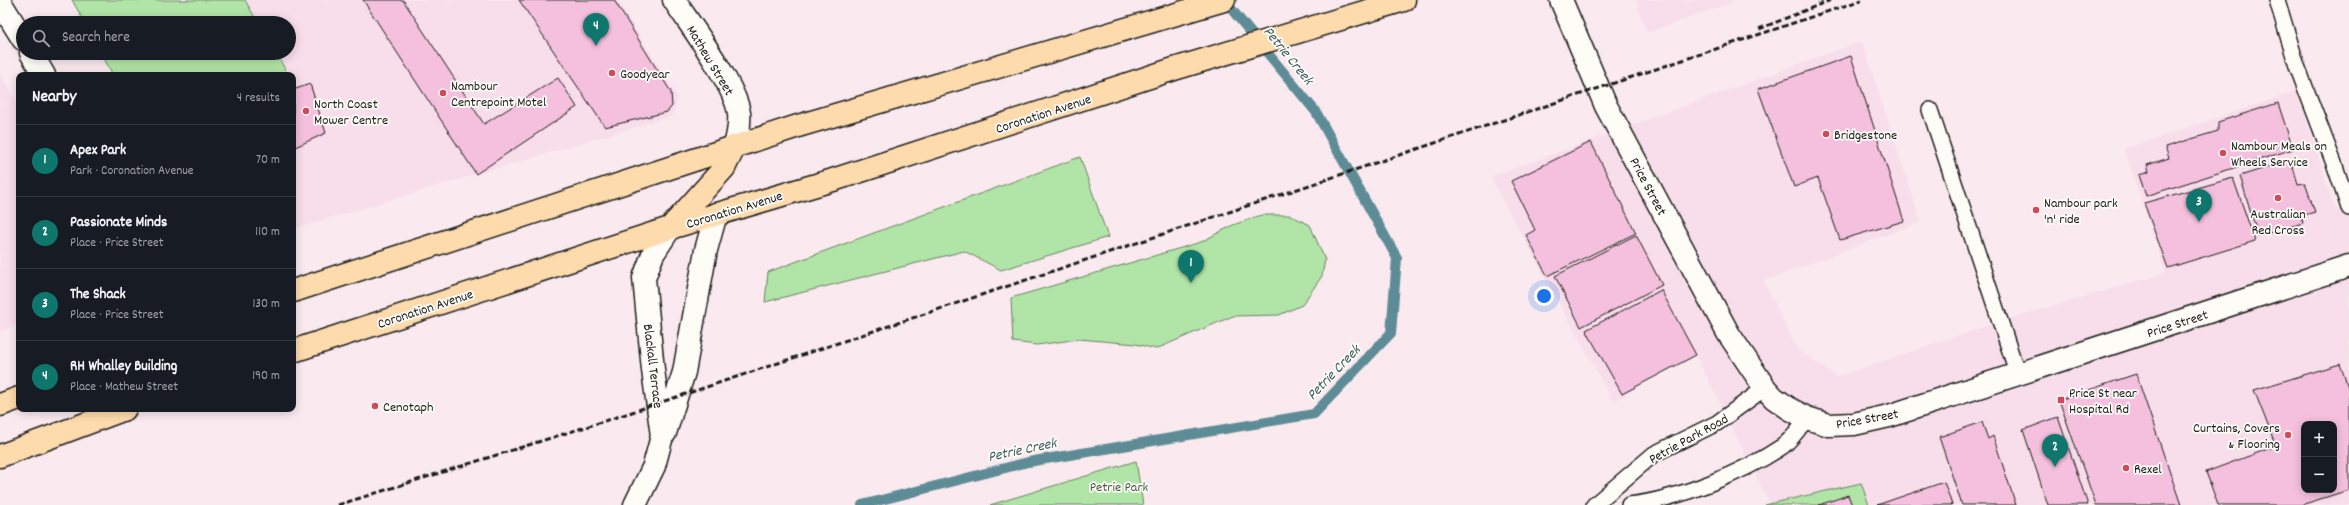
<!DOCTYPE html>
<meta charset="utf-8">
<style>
body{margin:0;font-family:Dekko,sans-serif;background:#20242c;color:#f1f3f6}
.controls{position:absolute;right:12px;bottom:12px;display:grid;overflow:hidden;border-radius:8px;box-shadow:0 2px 10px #0003}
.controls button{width:36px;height:36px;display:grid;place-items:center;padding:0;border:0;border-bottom:1px solid #363941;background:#171b24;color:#f1f3f6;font:20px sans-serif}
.you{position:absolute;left:1544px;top:296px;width:14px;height:14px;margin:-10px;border:3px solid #fff;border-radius:50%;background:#1a73e8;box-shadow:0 0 0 6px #1a73e833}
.badge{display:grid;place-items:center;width:26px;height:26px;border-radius:50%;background:#0f766e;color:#fff;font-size:13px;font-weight:700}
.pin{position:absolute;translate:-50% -33px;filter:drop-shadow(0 1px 2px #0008)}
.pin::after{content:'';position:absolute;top:21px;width:14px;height:12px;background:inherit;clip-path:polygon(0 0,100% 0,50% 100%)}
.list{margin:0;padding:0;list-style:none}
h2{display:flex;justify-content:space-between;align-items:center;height:52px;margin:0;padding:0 16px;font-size:17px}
h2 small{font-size:13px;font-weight:400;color:#9ea1a6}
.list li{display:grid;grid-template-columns:26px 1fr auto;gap:12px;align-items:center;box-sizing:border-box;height:72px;padding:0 16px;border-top:1px solid #363941}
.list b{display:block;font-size:15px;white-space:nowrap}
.list p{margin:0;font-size:13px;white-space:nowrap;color:#9ea1a6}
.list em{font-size:13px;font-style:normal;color:#9ea1a6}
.icon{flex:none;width:22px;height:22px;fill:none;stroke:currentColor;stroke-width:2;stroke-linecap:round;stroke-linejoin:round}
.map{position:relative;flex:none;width:2349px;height:505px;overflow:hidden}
.search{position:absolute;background:#171b24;box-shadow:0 2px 10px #0003;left:16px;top:16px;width:280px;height:44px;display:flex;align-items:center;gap:10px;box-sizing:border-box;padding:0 14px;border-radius:22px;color:#9ea1a6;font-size:15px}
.panel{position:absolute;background:#171b24;box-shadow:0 2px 10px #0003;left:16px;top:72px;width:280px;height:340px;border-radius:8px}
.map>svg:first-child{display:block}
.built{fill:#f8ddea;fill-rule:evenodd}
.green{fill:#b1e5a7;stroke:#668062}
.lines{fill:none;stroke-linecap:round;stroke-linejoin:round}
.stream{stroke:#5d8c96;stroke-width:10}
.building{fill:#f4c0dd;stroke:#1c1c1c;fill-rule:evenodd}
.lane-casing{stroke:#1c1c1c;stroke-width:18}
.street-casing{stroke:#1c1c1c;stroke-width:25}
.secondary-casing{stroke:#1c1c1c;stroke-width:25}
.primary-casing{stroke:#1c1c1c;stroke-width:25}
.lane{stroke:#fdfcf7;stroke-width:15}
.street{stroke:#fdfcf7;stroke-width:22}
.secondary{stroke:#fdfcf7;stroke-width:22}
.primary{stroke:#fddbac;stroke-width:22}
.rail{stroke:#1c1c1c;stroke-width:3;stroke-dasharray:6 3;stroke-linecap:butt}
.poi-dot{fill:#d1495b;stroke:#fdfcf7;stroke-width:1.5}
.labels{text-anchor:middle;stroke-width:3.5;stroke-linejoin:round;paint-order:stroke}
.street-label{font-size:14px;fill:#1c1c1c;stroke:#fdfcf7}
.poi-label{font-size:14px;fill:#1c1c1c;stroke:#fdfcf7;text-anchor:start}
.park-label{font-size:14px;fill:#495846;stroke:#fdfcf7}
.water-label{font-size:15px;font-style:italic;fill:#425d63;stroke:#fdfcf7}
</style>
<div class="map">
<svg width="2349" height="505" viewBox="0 0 2349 505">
<rect width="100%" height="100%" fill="#faeaef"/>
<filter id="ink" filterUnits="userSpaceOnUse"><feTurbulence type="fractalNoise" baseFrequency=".025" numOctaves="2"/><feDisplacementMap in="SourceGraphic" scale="8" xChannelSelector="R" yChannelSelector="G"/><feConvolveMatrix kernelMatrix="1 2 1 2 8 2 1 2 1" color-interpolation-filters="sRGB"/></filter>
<g filter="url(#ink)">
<!-- built -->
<path class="built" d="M 73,0 L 617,0 L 678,97 L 672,116 L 293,229 L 293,75 L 114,75 L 102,53 L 289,53 L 289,23 L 85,23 Z
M 1636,0 L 1739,0 L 1646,33 Z
M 1862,41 L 1921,222 L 1764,281 L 1797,349 L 1837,377 L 1989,325 L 2166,273 L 2124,149 L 2297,91 L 2335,209 L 2349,205 L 2349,505 L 1869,505 L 1861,483 L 1770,504 L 1696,355 L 1613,401 L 1490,177 ZM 2304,424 L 2334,424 L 2334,490 L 2304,490 Z
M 0,74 L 19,105 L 19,324 L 0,332 Z"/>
<!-- green -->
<path class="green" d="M 72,0 L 245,0 L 258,23 L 85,23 Z
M 101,53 L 276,53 L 288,75 L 113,75 Z
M 1080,157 L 1108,237 L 1001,270 L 964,251 L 765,302 L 768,272 Z
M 1261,215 L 1290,215 L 1310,225 L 1325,260 L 1322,276 L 1302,305 L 1279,315 L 1233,316 L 1156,349 L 1136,344 L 1079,339 L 1037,345 L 1013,342 L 1011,298 L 1201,242 L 1233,225 Z
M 1136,461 L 1143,505 L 990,505 Z
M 1861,483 L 1869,505 L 1765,505 Z"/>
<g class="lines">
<!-- stream -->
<path class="stream" d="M 862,505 L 1028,462 L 1314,414 L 1391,333 L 1397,258 L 1316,112 L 1224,0"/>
</g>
<!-- building -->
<path class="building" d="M 363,0 L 403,0 L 484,124 L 558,78 L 577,107 L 476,174 Z
M 519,0 L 614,0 L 671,92 L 672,106 L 667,112 L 605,127 Z
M 1851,56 L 1904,221 L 1840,240 L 1818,178 L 1794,187 L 1758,89 Z
M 310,84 L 326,133 L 293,148 L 293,90 Z
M 2278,103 L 2293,149 L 2146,196 L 2139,175 L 2149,172 L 2147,165 L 2169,158 L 2165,147 L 2218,131 L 2218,122 Z
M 1591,142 L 1636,233 L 1547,276 L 1526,235 L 1535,230 L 1511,181 Z
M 2291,160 L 2298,184 L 2305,183 L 2315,212 L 2301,216 L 2303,223 L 2258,236 L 2240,176 Z
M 2233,178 L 2255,241 L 2168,268 L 2144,203 Z
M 1636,235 L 1662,285 L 1581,327 L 1555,276 Z
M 1661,290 L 1696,355 L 1622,394 L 1586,330 Z
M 2340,364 L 2349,390 L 2349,490 L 2301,505 L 2218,505 L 2206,472 L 2276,446 L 2254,390 ZM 2304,424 L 2334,424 L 2334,490 L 2304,490 Z
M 2136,374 L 2181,505 L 2096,505 L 2059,400 Z
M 2058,417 L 2088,505 L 2048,505 L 2023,430 Z
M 1982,422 L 1988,439 L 1993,436 L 2016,505 L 1962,505 L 1939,437 Z
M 1944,482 L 1952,505 L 1877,505 Z
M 1848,495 L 1852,505 L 1819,505 Z"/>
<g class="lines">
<!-- lane casing -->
<g class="lane-casing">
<path id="lane" d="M 2277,0 L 2297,66 L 2335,166 L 2349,208
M 1930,110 L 2018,375
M 1594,505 L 1654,454 L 1717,423 L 1765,388
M 1629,505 C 1676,500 1743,473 1783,446 C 1792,439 1800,427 1807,418"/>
</g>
<!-- street casing -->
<g class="street-casing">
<path id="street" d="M 674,0 C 691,26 735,85 739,113 C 740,124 738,135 735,146
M 0,2 L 23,39
M 31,53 L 44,75
M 665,433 L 684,372 L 706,250 L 716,214
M 635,505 L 654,466 L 662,436 L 653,370 L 644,278 L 653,254 L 670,228"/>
</g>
<!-- secondary casing -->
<g class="secondary-casing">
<path id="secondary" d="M 1561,0 L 1606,106 L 1728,333 L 1765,388 L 1774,398 L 1790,409 L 1807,418 L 1829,425 L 1854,424 L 1889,416 L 2349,266"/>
</g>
<!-- primary casing -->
<g class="primary-casing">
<path id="primary" d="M 670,228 L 724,168 L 735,146
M 293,291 L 798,126 L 1224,0
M 293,351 L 670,228 L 833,180 L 1174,69 L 1404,0
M 0,405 L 19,398
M 0,456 L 125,409"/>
</g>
<!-- lane -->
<use href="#lane" class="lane"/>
<!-- street -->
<use href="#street" class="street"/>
<!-- secondary -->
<use href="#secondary" class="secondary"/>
<!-- primary -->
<use href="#primary" class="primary"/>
<!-- rail -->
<path class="rail" d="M 1759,29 L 1831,0
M 338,505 L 611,419 L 1862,0"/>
</g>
</g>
<!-- markers -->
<g class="poi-dot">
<circle cx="612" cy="73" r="4"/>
<circle cx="443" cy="93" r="4"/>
<circle cx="306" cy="111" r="4"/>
<circle cx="1826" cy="134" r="4"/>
<circle cx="2223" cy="153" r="4"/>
<circle cx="2278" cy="198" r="4"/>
<circle cx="2036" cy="210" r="4"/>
<rect x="2057" y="396" width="8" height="8" rx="2"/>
<circle cx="375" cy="406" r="4"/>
<circle cx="2288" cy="435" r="4"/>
<circle cx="2126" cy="468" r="4"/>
</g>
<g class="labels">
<!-- street labels -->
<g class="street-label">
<text transform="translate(711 60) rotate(59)" y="5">Mathew Street</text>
<text transform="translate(1043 113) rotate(-18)" y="5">Coronation Avenue</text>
<text transform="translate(1649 186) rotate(62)" y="5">Price Street</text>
<text transform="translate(734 209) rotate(-17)" y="5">Coronation Avenue</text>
<text transform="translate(425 308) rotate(-18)" y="5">Coronation Avenue</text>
<text transform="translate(2177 323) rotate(-18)" y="5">Price Street</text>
<text transform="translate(654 366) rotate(83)" y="5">Blackall Terrace</text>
<text transform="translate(1867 418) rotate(-10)" y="5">Price Street</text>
<text transform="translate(1688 438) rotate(-29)" y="5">Petrie Park Road</text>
</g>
<!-- poi labels -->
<g class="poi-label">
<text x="620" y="78">Goodyear</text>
<text x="451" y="90">Nambour<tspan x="451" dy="16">Centrepoint Motel</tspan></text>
<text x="314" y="108">North Coast<tspan x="314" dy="16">Mower Centre</tspan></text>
<text x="1834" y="139">Bridgestone</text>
<text x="2231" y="150">Nambour Meals on<tspan x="2231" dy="16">Wheels Service</tspan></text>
<text x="2044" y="207">Nambour park<tspan x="2044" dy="16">'n' ride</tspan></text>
<text x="2278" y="218" text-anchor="middle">Australian<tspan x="2278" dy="16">Red Cross</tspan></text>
<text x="2069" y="397">Price St near<tspan x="2069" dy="16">Hospital Rd</tspan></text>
<text x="383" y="411">Cenotaph</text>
<text x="2280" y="432" text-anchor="end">Curtains, Covers<tspan x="2280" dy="16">&amp; Flooring</tspan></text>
<text x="2134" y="473">Rexel</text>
</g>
<!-- park labels -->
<g class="park-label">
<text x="1119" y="491">Petrie Park</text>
</g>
<!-- water labels -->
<g class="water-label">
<text transform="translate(1289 55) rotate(51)" y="5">Petrie Creek</text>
<text transform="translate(1333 372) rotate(-46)" y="5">Petrie Creek</text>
<text transform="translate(1022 449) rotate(-12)" y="5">Petrie Creek</text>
</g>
</g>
</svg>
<div class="controls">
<button>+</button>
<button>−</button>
</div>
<div class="you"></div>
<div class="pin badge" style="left:1191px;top:283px">1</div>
<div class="pin badge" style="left:2055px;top:467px">2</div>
<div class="pin badge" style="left:2199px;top:222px">3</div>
<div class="pin badge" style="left:596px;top:46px">4</div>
<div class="search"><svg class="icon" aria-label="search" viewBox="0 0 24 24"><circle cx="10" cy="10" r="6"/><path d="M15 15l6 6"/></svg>Search here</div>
<section class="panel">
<h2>Nearby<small>4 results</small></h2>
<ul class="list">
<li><span class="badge">1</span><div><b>Apex Park</b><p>Park · Coronation Avenue</p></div><em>70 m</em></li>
<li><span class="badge">2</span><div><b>Passionate Minds</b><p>Place · Price Street</p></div><em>110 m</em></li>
<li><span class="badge">3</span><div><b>The Shack</b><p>Place · Price Street</p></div><em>130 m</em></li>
<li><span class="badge">4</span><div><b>RH Whalley Building</b><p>Place · Mathew Street</p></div><em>190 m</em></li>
</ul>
</section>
</div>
